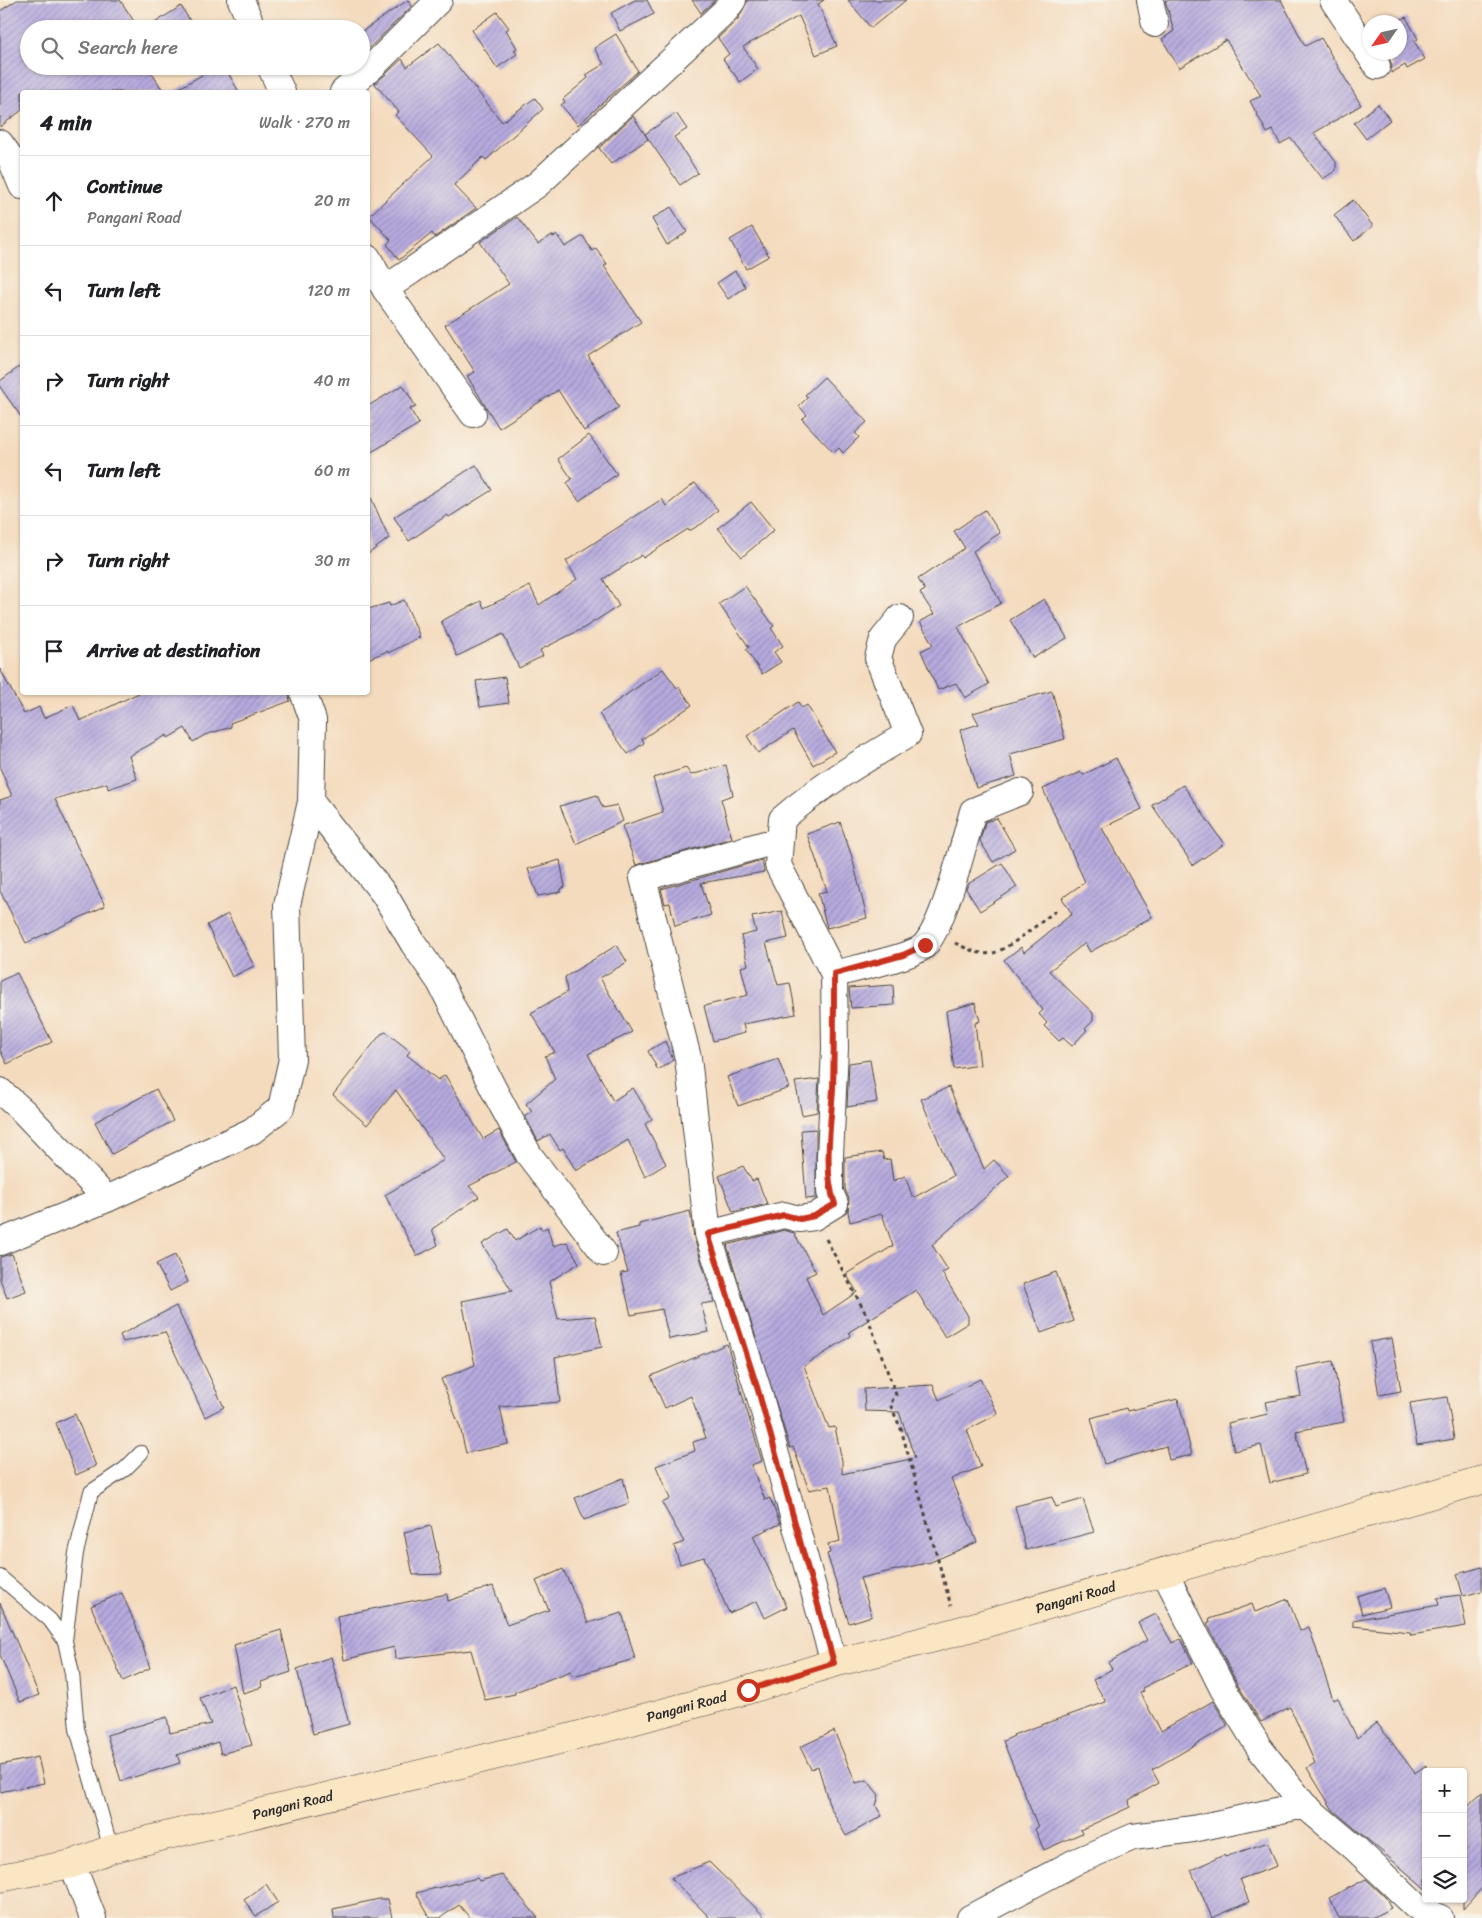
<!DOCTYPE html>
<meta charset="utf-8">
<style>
body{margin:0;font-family:Sriracha,sans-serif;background:#f6f6f6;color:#202124}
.controls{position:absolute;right:15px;bottom:15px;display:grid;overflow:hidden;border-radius:5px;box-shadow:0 1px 4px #0004}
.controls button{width:45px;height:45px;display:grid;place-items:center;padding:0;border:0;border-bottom:1px solid #e0e0e0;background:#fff;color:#202124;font:25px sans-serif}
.compass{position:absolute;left:1362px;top:15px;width:45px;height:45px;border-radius:50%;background:#fff;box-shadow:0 1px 4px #0004;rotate:236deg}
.stop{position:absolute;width:15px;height:15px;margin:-11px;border:4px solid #c8321e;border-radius:50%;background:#fff}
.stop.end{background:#c8321e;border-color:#fff;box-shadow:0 1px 5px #0008}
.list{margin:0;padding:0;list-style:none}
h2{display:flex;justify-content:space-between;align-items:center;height:65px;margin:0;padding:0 20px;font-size:21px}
h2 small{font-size:16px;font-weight:400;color:#757577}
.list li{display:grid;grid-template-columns:32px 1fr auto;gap:15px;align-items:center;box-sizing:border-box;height:90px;padding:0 20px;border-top:1px solid #e0e0e0}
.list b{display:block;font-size:19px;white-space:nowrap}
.list p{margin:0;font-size:16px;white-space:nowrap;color:#757577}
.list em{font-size:16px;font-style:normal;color:#757577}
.icon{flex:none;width:28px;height:28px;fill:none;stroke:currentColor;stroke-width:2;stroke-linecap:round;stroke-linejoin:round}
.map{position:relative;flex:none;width:1482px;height:1918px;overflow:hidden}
.search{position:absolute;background:#fff;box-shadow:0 1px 4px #0004;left:20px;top:20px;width:350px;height:55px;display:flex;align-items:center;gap:12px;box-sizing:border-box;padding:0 18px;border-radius:28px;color:#757577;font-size:19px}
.panel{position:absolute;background:#fff;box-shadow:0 1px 4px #0004;left:20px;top:90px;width:350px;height:605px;border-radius:5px}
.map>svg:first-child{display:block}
.building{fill:url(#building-hatch)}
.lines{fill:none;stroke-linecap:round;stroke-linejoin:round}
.lane-casing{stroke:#494541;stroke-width:16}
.street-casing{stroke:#494541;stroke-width:28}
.secondary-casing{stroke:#494541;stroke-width:29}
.path{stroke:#494541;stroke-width:3;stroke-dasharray:4 4;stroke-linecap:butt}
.lane{stroke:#fff;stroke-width:14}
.street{stroke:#fff;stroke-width:26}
.secondary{stroke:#fbe6c4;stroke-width:28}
.route{stroke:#c8321e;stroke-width:6}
.labels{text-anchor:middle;stroke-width:5;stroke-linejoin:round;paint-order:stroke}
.street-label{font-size:14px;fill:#2b2b2b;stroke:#f7f3e8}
</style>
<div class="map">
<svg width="1482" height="1918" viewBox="0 0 1482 1918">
<defs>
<pattern id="building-hatch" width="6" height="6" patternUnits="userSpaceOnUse" patternTransform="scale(1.25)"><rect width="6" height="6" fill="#b7abdf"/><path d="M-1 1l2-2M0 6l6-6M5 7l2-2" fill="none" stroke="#958bb5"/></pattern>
</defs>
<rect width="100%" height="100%" fill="#f7f3e8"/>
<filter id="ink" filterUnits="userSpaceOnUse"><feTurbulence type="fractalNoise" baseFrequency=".02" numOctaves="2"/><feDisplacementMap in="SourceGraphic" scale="10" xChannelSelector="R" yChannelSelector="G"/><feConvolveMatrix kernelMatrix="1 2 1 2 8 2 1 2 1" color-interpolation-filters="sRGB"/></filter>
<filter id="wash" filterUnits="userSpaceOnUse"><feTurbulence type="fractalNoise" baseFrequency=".0096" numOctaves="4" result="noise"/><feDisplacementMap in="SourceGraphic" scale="20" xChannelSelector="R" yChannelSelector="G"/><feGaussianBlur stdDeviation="1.12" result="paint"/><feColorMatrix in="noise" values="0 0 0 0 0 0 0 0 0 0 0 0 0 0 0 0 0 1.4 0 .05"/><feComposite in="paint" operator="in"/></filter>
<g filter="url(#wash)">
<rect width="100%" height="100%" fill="#f4dbbe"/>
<g id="blocks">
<!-- building -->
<path class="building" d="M 17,0 L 120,0 L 139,29 L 29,29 L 29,66 L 147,66 L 164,92 L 22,92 L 22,110 L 0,127 L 0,11 Z
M 408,0 L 412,6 L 361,56 L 361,32 Z
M 635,0 L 647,0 L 654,14 L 620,31 L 611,13 Z
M 692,0 L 715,0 L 701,13 Z
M 748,0 L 824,0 L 818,4 L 837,46 L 816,55 L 799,16 L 743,47 L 758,69 L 740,82 L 723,59 L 729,54 L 718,38 L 738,19 Z
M 848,0 L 906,0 L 871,28 Z
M 1165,0 L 1281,0 L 1305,46 L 1321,38 L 1361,105 L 1314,133 L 1336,162 L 1336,170 L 1323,179 L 1291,138 L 1280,144 L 1273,130 L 1267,133 L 1250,101 L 1261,96 L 1226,40 L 1179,68 L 1162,39 L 1174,31 Z
M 181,6 L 195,29 L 145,29 Z
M 497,12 L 509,28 L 506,30 L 517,48 L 514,50 L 517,54 L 497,68 L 472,30 Z
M 1406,17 L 1418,39 L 1414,41 L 1425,59 L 1407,69 L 1405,65 L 1391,73 L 1392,65 L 1386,52 L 1400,52 L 1400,22 L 1395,22 Z
M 616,34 L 638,71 L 578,125 L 561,105 L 565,102 L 563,99 L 588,78 L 586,75 L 604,64 L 594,48 Z
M 439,43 L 502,122 L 535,98 L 543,109 L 486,160 L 483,157 L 454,185 L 476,208 L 435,237 L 432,233 L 399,260 L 387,244 L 391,240 L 369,216 L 433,156 L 395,115 L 399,112 L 375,84 L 402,59 L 407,67 Z
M 218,66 L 224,66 L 239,92 L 172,92 Z
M 1378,104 L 1390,120 L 1366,139 L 1354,123 Z
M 676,113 L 687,129 L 674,137 L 698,173 L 680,185 L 645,134 Z
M 633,116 L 648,139 L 611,164 L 599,148 Z
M 1353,200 L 1373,226 L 1354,241 L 1334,215 Z
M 671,207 L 687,232 L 667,245 L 652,219 Z
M 517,217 L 538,244 L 552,235 L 553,237 L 557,235 L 565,247 L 583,236 L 592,251 L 596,248 L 607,264 L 604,266 L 641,322 L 588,356 L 619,407 L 584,431 L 558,390 L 499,428 L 467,376 L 475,372 L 445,325 L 509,284 L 480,242 Z
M 752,227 L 769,256 L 746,269 L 730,240 Z
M 735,271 L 746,287 L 728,299 L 717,283 Z
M 22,365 L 22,418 L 0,387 L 0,381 Z
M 824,377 L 867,422 L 855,433 L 859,437 L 843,453 L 839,448 L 834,453 L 802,419 L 807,415 L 799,406 L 808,397 L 805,395 Z
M 403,385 L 416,407 L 410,409 L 419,424 L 368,454 L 368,406 Z
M 589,435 L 617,474 L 579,501 L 567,483 L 572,479 L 558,459 Z
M 476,465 L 492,490 L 449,517 L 447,515 L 409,541 L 394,517 Z
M 695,483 L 718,510 L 703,523 L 689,531 L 688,529 L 643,558 L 642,555 L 603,579 L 619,606 L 582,629 L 540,650 L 543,656 L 519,668 L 503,634 L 457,656 L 441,621 L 481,601 L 484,608 L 530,586 L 539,605 L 577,579 L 566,561 L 662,499 L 666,506 Z
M 368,491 L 389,538 L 368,554 Z
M 751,502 L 774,530 L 742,557 L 718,528 Z
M 985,510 L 1000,533 L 973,551 L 1001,603 L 958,627 L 989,684 L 965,698 L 956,683 L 938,690 L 921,651 L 933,645 L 920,622 L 934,614 L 920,593 L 925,590 L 918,579 L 965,548 L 954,531 Z
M 745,586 L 774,626 L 771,628 L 783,646 L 774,652 L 781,662 L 762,674 L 746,649 L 749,647 L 719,604 Z
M 1044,599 L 1067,638 L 1033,658 L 1010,620 Z
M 404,600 L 420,637 L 388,653 L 387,651 L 368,659 L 368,609 L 389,603 L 390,606 Z
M 0,669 L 24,714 L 39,707 L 44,718 L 73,705 L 80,721 L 141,692 L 288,692 L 290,701 L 230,723 L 231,727 L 205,735 L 193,742 L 185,728 L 168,738 L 167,735 L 129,756 L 137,779 L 108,789 L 107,783 L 55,799 L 105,906 L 26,943 L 0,891 L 0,800 L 12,796 L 0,768 Z
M 663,669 L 677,688 L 679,687 L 692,705 L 642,739 L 644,743 L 628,754 L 599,714 Z
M 505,677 L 509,703 L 480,707 L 476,681 Z
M 1052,691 L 1065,739 L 1010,754 L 1016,776 L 976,788 L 960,730 L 979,724 L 973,713 Z
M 798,702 L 802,708 L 807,705 L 835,752 L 813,765 L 793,730 L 758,753 L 747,736 Z
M 1116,758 L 1142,809 L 1102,828 L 1152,917 L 1090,952 L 1085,943 L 1049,971 L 1093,1013 L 1093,1021 L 1085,1029 L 1087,1030 L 1072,1046 L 1063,1038 L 1059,1041 L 1044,1026 L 1047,1023 L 1039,1014 L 1043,1010 L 1004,960 L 1021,947 L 1024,952 L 1072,914 L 1062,898 L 1085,882 L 1043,789 L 1081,772 L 1083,775 Z
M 726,765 L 733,795 L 721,799 L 732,838 L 636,865 L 622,826 L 663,812 L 653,778 L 686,768 L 691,775 Z
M 1183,785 L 1224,844 L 1193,865 L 1152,805 Z
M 597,795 L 603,808 L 617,805 L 623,821 L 576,844 L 560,806 Z
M 997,818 L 1015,849 L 993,862 L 980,841 L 985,822 Z
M 840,822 L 852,857 L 867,918 L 827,928 L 818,893 L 827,891 L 807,834 Z
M 560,860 L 565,887 L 561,889 L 561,892 L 538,896 L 528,869 Z
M 762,860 L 764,872 L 701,883 L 711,915 L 675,926 L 670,903 L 665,904 L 661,889 Z
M 1002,863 L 1017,887 L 980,911 L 966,889 L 968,884 Z
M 782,911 L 788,938 L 766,943 L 778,985 L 790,983 L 796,1014 L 743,1024 L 745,1033 L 713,1041 L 704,1006 L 748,995 L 741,967 L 748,965 L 741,936 L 756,932 L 752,917 Z
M 228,914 L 254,966 L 232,977 L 207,925 Z
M 617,945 L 627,962 L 600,978 L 632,1032 L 588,1054 L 613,1101 L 633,1088 L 652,1119 L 645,1124 L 666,1164 L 645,1177 L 628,1140 L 576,1171 L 563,1148 L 560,1150 L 550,1134 L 538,1141 L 525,1116 L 532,1112 L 526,1104 L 555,1079 L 545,1056 L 555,1052 L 531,1013 L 567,992 L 565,977 Z
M 17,973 L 52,1042 L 7,1064 L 0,1050 L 0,981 Z
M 893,985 L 894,1005 L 851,1008 L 849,988 Z
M 975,1003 L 980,1021 L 975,1023 L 980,1065 L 954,1069 L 946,1011 Z
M 386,1032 L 410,1051 L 407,1055 L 438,1080 L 445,1075 L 483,1139 L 499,1130 L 516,1162 L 469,1186 L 479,1197 L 432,1229 L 438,1245 L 417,1256 L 385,1195 L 444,1160 L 396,1090 L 367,1125 L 333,1095 L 381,1034 Z
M 665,1041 L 673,1060 L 658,1070 L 648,1051 Z
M 778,1059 L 789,1088 L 738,1106 L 727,1077 Z
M 870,1060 L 877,1102 L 847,1107 L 849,1063 Z
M 819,1079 L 817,1112 L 802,1115 L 795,1082 Z
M 949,1087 L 984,1169 L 994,1160 L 1009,1176 L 932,1245 L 948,1270 L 942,1273 L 968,1316 L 968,1323 L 945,1337 L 916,1290 L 849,1332 L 851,1336 L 804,1366 L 829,1428 L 835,1427 L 842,1461 L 842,1474 L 915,1458 L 899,1412 L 865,1411 L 864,1389 L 933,1385 L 939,1400 L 980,1379 L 998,1414 L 967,1430 L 981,1467 L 951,1479 L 977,1542 L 931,1562 L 860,1578 L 872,1616 L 849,1623 L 827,1554 L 830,1553 L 828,1544 L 840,1541 L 830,1486 L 809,1490 L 793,1447 L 790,1448 L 727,1245 L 784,1230 L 794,1233 L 816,1272 L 806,1277 L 823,1315 L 857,1292 L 846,1274 L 893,1246 L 882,1214 L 850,1222 L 848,1212 L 849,1199 L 845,1189 L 845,1157 L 882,1152 L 884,1160 L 890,1159 L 893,1181 L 905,1176 L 913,1198 L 953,1176 L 921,1099 Z
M 156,1089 L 173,1121 L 112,1154 L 95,1122 Z
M 816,1129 L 816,1198 L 806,1199 L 801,1130 Z
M 743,1166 L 752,1181 L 757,1179 L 767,1204 L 733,1212 L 719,1176 Z
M 690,1211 L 694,1238 L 714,1302 L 701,1304 L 709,1332 L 669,1339 L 662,1309 L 631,1315 L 621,1273 L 628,1272 L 616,1233 L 639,1227 L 639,1224 Z
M 540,1226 L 542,1230 L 547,1227 L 553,1246 L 567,1242 L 579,1263 L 549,1282 L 558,1319 L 595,1316 L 602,1347 L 555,1357 L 560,1402 L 500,1407 L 508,1444 L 466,1453 L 460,1427 L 441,1379 L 475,1365 L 462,1301 L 512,1291 L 482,1244 L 508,1229 L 515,1241 Z
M 12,1254 L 26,1291 L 7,1298 L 0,1279 L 0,1257 Z
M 175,1255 L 188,1282 L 170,1291 L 156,1264 Z
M 1056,1272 L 1074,1321 L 1041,1333 L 1023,1284 Z
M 176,1306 L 224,1407 L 205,1417 L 165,1332 L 123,1342 L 120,1335 Z
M 1392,1338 L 1401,1391 L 1379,1395 L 1370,1342 Z
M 727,1344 L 762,1461 L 751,1465 L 765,1500 L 770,1498 L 780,1524 L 753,1536 L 787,1607 L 765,1618 L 757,1601 L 729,1613 L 704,1557 L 680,1564 L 674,1546 L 684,1542 L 662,1503 L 670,1499 L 656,1466 L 695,1451 L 693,1442 L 706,1438 L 691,1396 L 665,1408 L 651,1376 Z
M 1333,1361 L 1344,1422 L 1296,1431 L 1306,1474 L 1270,1483 L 1261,1445 L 1234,1451 L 1228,1423 L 1268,1414 L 1265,1402 L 1301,1396 L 1296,1368 Z
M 1447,1397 L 1454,1439 L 1417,1445 L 1410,1403 Z
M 1178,1399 L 1192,1455 L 1169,1460 L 1166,1446 L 1104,1464 L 1091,1418 L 1126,1408 L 1127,1411 Z
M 75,1414 L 96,1466 L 76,1475 L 56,1423 Z
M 623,1478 L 629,1503 L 584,1520 L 575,1498 Z
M 1052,1497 L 1056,1507 L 1083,1499 L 1094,1532 L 1026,1550 L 1015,1506 Z
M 431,1526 L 442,1574 L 413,1575 L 404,1532 Z
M 1482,1567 L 1482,1591 L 1463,1596 L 1457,1574 Z
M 563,1569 L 588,1623 L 622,1613 L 635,1659 L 573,1676 L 571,1671 L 515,1692 L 515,1694 L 485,1700 L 471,1650 L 395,1659 L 394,1647 L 344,1660 L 337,1616 L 447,1594 L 448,1601 L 493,1586 L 507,1625 L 549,1610 L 536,1581 Z
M 1384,1588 L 1390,1607 L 1362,1614 L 1357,1596 Z
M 122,1593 L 136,1626 L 150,1668 L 123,1681 L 91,1606 Z
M 1460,1595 L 1466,1626 L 1411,1635 L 1410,1632 L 1353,1626 L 1353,1620 L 1439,1605 L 1437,1598 Z
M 1288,1599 L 1300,1631 L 1309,1627 L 1333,1700 L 1338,1698 L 1357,1738 L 1377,1723 L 1415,1773 L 1426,1765 L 1426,1889 L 1333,1810 L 1307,1768 L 1315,1763 L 1290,1707 L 1261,1722 L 1236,1682 L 1207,1623 L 1210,1622 L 1209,1619 L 1252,1604 L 1255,1612 Z
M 0,1603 L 39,1695 L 20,1702 L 0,1655 Z
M 1156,1614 L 1172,1643 L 1181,1639 L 1193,1663 L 1142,1688 L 1144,1691 L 1140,1693 L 1161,1731 L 1213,1701 L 1228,1726 L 1152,1770 L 1159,1783 L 1129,1800 L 1130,1807 L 1080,1830 L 1082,1833 L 1044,1850 L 1035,1829 L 1038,1827 L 1003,1741 L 1014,1736 L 1013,1735 L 1106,1702 L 1093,1680 L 1112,1669 L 1108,1663 L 1147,1640 L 1138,1623 Z
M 281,1630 L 291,1672 L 261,1682 L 262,1687 L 243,1693 L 234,1645 Z
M 331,1657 L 349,1724 L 313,1734 L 297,1669 Z
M 233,1685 L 252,1745 L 221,1754 L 218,1742 L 177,1755 L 180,1763 L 121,1781 L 107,1735 L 167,1717 L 170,1733 L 211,1724 L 200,1698 Z
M 834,1731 L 856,1783 L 867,1780 L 879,1795 L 876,1806 L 882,1816 L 846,1836 L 830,1807 L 818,1766 L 811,1769 L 800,1747 Z
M 38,1757 L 44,1783 L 0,1792 L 0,1765 Z
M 1482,1792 L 1482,1888 L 1463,1909 L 1463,1810 Z
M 1268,1842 L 1277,1866 L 1240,1879 L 1249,1902 L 1212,1918 L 1191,1870 L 1224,1855 L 1225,1857 Z
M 709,1862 L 766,1918 L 710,1918 L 671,1878 Z
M 502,1875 L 538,1918 L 470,1918 L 459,1905 L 440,1918 L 430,1918 L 416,1893 L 477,1878 L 479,1881 Z
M 1366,1879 L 1386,1898 L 1391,1908 L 1371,1918 L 1339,1918 L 1329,1898 Z
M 266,1884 L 278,1902 L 256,1916 L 244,1900 Z
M 379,1899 L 388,1899 L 392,1918 L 334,1918 L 333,1909 Z"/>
</g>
</g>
<g filter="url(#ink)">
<use href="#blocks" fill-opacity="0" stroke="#494541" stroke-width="1"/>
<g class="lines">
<!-- lane casing -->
<g class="lane-casing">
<path id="lane" d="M 0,1577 L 50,1620 L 65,1641 L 72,1673 L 77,1729 L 111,1849
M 65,1641 L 76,1553 L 91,1492 L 125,1469 L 141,1453"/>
</g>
<!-- street casing -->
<g class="street-casing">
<path id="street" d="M 241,0 L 253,29
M 1150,0 L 1155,24
M 1333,0 L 1377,66
M 270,66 L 282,92
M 343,92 L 373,66 L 439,0
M 0,143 L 10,157 L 22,186
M 368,258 L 385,289 L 473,414
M 385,289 L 538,184 L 726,10 L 733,0
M 311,802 L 384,894 L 413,943 L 440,982 L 494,1090 L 529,1155 L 604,1253
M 779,843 L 765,844 L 643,878 L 688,1058 L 708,1234 L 758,1390 L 834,1663
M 834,974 C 852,969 914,957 925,945 C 945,922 964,842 973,811 L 1020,792
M 0,1091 L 23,1111 L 107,1199
M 708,1234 L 784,1215 L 799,1219 L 814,1217 L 835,1204 L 830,1192 L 830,1156 L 835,1048 L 834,974 L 778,865 L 782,819 C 820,786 864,760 908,734 L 878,658 L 883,639 L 900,618
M 0,1242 L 107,1199 L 252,1131 L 281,1108 L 292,1059 L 287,905 L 311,802 L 313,720 L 303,692
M 1164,1571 L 1223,1689 L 1260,1749 L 1304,1805 L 1355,1848 L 1416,1906 L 1440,1918
M 72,1864 L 93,1918
M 970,1918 L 1075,1862 L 1133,1837 L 1193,1829 L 1304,1805"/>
</g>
<!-- secondary casing -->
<g class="secondary-casing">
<g id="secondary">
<path id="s1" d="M 0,1878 L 72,1864 L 111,1849 L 572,1737 L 748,1690 L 834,1663 L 931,1639 L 1482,1480"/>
</g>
</g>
<!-- path -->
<path class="path" d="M 955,943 C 965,948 981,956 993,953 C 1009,949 1043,920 1058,909
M 826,1239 L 868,1318 L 896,1395 L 890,1404 L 901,1429 L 951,1606"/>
<!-- lane -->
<use href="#lane" class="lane"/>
<!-- street -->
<use href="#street" class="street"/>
<!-- secondary -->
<use href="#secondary" class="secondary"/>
</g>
</g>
<g class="lines" filter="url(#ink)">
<!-- route -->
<path class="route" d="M 748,1690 L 834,1663 L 758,1390 L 708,1234 L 784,1215 L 800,1219 L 814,1216 L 835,1204 C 823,1173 831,1123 833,1089 C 834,1051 834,1013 834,974 L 903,955 L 925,945"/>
</g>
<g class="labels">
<!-- street labels -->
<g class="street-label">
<text dy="5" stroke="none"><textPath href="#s1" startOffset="1112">Pangani Road</textPath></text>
<text dy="5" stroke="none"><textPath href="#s1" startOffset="708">Pangani Road</textPath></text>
<text dy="5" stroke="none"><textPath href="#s1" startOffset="302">Pangani Road</textPath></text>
</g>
</g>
</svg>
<div class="controls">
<button>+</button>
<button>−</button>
<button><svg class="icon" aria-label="layers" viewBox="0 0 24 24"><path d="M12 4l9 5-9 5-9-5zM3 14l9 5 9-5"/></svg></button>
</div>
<svg class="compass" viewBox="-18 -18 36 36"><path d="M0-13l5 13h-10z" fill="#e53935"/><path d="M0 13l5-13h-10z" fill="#757577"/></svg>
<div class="stop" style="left:748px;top:1690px"></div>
<div class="stop end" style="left:925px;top:945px"></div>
<div class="search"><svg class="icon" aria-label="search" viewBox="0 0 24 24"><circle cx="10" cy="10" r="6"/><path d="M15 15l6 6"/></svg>Search here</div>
<section class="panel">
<h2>4 min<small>Walk · 270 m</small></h2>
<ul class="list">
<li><svg class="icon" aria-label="ahead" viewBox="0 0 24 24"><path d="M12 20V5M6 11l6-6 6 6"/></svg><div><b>Continue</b><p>Pangani Road</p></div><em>20 m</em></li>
<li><svg class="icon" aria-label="left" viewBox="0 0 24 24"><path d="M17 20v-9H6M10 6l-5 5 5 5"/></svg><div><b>Turn left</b></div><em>120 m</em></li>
<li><svg class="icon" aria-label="right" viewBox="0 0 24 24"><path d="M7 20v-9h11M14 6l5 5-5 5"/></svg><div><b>Turn right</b></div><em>40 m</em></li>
<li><svg class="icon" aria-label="left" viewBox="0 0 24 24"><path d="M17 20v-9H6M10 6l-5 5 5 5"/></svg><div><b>Turn left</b></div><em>60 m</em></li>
<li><svg class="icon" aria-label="right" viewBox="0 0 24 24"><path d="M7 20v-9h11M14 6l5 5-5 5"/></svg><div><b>Turn right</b></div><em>30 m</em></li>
<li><svg class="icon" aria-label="arrive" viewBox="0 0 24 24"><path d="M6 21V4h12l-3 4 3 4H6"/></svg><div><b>Arrive at destination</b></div></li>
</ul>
</section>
</div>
